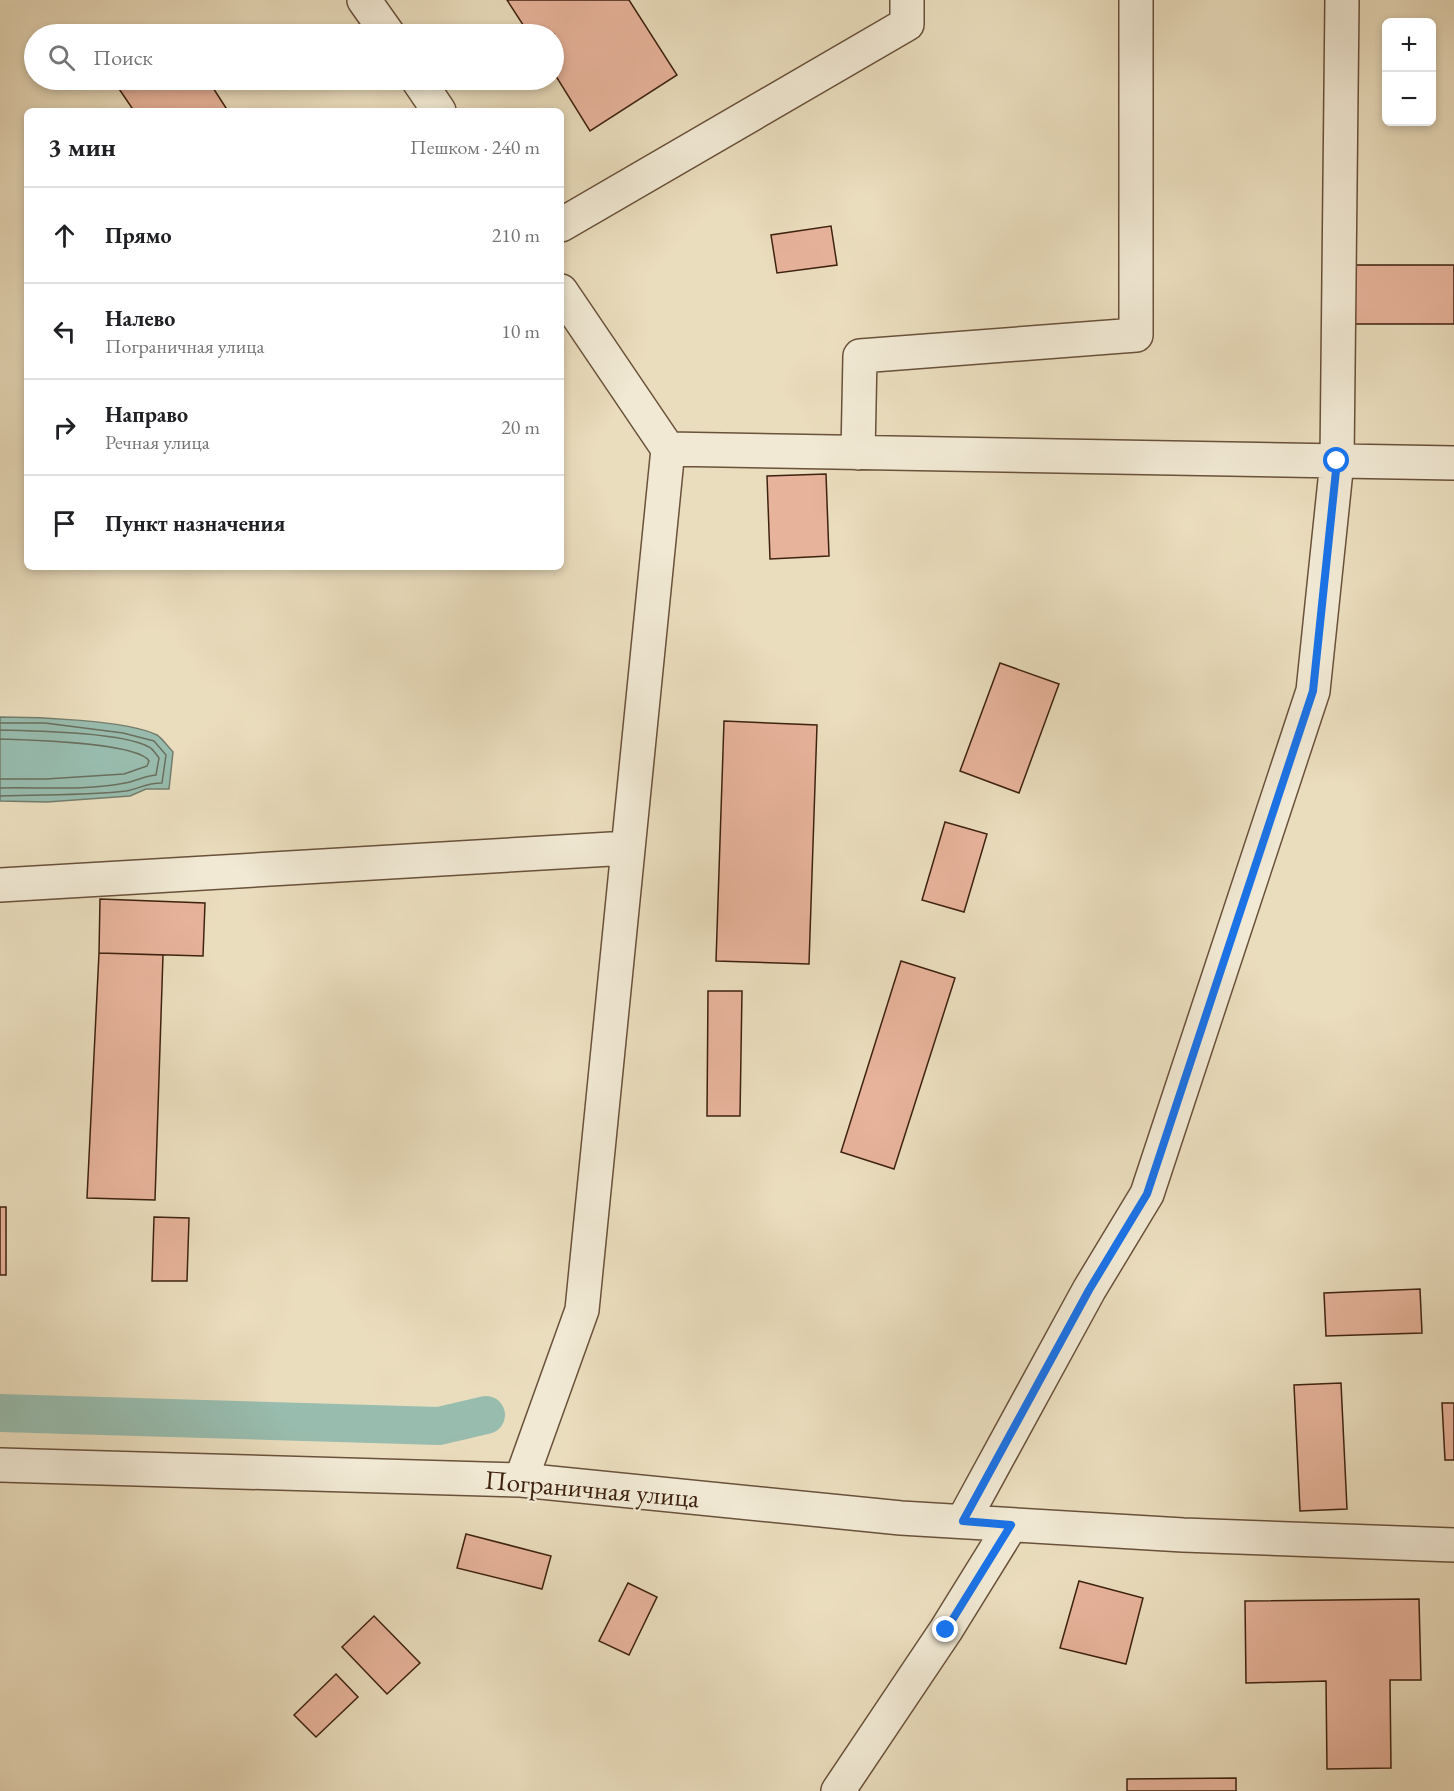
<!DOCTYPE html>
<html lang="ru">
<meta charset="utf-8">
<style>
body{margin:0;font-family:"EB Garamond",serif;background:#f6f6f6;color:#202124}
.controls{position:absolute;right:18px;top:18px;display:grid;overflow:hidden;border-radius:9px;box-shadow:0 3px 9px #0003}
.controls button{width:54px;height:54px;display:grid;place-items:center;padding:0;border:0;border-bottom:2px solid #e0e0e0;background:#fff;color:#202124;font:30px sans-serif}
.stop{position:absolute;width:18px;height:18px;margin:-14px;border:4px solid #1a73e8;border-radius:50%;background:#fff}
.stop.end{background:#1a73e8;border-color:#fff;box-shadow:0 2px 6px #0008}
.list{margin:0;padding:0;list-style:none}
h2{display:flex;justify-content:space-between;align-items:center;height:78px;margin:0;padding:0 24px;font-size:26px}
h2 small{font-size:20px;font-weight:400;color:#757577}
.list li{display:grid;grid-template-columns:39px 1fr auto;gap:18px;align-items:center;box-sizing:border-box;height:96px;padding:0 24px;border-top:2px solid #e0e0e0}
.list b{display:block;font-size:22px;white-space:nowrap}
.list p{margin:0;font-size:20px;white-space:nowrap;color:#757577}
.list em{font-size:20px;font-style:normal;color:#757577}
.icon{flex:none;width:33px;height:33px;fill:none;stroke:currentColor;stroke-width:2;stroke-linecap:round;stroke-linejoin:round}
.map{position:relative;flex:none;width:1454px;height:1791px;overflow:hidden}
.search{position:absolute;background:#fff;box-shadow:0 3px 9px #0003;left:24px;top:24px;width:540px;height:66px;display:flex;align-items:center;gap:15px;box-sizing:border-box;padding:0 21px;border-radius:33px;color:#757577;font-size:22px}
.panel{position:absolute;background:#fff;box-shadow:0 3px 9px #0003;left:24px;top:108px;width:540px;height:462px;border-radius:9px}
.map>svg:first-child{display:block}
.water{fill:#98bcae;stroke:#747e6e;stroke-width:1.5}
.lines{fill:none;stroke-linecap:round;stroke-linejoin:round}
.shore{stroke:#6b6f5e;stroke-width:1.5}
.canal{stroke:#98bcae;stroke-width:38}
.building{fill:#e7b39b;stroke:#3e220f;stroke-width:1.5}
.minor-casing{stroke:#69513a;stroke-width:36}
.minor{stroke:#f1e9d4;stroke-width:33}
.route{stroke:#1a73e8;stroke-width:8}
.labels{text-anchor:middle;stroke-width:4.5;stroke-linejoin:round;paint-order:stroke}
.street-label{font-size:27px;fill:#3e220f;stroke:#f1e9d4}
</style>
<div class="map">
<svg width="1454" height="1791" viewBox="0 0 1454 1791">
<rect width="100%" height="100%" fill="#eaddbd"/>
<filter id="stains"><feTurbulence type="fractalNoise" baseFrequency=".00333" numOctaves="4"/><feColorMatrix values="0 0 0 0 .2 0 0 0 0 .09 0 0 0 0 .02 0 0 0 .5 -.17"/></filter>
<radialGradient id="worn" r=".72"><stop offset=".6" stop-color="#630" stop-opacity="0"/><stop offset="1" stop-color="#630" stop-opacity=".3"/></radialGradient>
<!-- water -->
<path class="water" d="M 0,717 C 35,717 127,720 157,735 C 162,738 168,747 173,752 L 169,789 L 146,789 L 130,796 L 47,802 L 0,801 Z"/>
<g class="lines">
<!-- shore -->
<path class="shore" d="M 0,723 L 45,723 L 123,733 L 154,741 L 166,755 L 162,783 C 145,783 139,789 126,791 C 84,796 42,794 0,796
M 0,730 C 34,731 121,732 149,747 C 153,749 156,754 159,758 L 156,775 C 145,776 136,781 125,783 C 85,791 41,787 0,788
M 0,739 C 25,740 137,742 149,761 L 147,766 L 124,774 L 46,779 L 0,779"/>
<!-- canal -->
<path class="canal" d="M 0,1413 L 439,1426 L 486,1415"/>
</g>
<!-- building -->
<path class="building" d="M 507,0 L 629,0 L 677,75 L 590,131 L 554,73 L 554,34 L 529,34 Z
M 113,80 L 208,80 L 228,111 L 134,111 Z
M 831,226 L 837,265 L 777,273 L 771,235 Z
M 1354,265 L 1454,265 L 1454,324 L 1353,324 Z
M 826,474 L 829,556 L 770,559 L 767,476 Z
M 1000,663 L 1059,684 L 1019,793 L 960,771 Z
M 724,721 L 817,725 L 809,964 L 716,961 Z
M 945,822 L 987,834 L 964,912 L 922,900 Z
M 100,899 L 205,903 L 203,956 L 99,953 Z
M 99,953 L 163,955 L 155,1200 L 87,1198 Z
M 901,961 L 955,978 L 894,1169 L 841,1152 Z
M 708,991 L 742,991 L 740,1116 L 707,1116 Z
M 0,1207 L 6,1207 L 6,1275 L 0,1275 Z
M 154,1217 L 189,1218 L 187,1281 L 152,1281 Z
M 1420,1289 L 1422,1333 L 1326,1336 L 1324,1293 Z
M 1341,1383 L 1347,1509 L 1300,1511 L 1294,1385 Z
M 1442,1403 L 1454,1403 L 1454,1460 L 1445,1460 Z
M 466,1534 L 551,1556 L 542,1589 L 457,1568 Z
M 1079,1581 L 1143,1598 L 1126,1664 L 1060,1648 Z
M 628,1583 L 657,1597 L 629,1655 L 599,1641 Z
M 1419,1599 L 1421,1680 L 1390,1680 L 1391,1768 L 1327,1769 L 1326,1681 L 1246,1683 L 1245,1601 Z
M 374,1616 L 420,1663 L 387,1694 L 342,1647 Z
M 336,1674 L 358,1697 L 316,1737 L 294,1715 Z
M 1236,1778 L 1236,1791 L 1127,1791 L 1127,1779 Z"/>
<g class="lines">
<!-- minor casing -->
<g class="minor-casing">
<path id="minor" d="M 364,0 L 388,34
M 418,80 L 439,111
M 561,225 L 907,24 L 907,0
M 561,291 L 668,449
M 668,449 L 1454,463
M 858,453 L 860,356 L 1136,335 L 1136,0
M 0,885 L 628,848
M 0,1465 L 521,1480 L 901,1518 L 1183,1535 L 1454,1545
M 521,1480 L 582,1310 L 668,449
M 963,1521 L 1089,1290 L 1147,1194 L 1313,691 L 1337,461 L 1342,0
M 838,1791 L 946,1630 L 1011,1525"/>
</g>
<!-- minor -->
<use href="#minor" class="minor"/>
</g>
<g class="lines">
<!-- route -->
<path class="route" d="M 946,1630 L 1011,1525 L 963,1521 L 1089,1290 L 1147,1194 L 1313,691 L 1337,461"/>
</g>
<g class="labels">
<!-- street labels -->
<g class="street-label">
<text transform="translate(592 1489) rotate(5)" y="9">Пограничная улица</text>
</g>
</g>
<rect width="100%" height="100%" filter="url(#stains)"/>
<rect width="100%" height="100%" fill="url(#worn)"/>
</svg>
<div class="controls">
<button>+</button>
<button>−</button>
</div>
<div class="stop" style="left:1337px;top:461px"></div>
<div class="stop end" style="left:946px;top:1630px"></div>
<div class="search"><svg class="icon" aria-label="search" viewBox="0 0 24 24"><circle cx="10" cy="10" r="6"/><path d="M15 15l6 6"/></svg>Поиск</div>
<section class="panel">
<h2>3 мин<small>Пешком · 240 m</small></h2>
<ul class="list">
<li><svg class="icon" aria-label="ahead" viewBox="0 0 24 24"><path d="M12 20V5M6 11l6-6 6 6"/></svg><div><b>Прямо</b></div><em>210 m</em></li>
<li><svg class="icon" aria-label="left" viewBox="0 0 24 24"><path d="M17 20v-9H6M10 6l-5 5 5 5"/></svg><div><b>Налево</b><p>Пограничная улица</p></div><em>10 m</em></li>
<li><svg class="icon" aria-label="right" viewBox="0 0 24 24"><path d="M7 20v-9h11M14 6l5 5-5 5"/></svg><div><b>Направо</b><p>Речная улица</p></div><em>20 m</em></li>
<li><svg class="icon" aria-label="arrive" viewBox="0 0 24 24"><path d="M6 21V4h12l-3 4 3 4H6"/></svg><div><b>Пункт назначения</b></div></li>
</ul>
</section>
</div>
